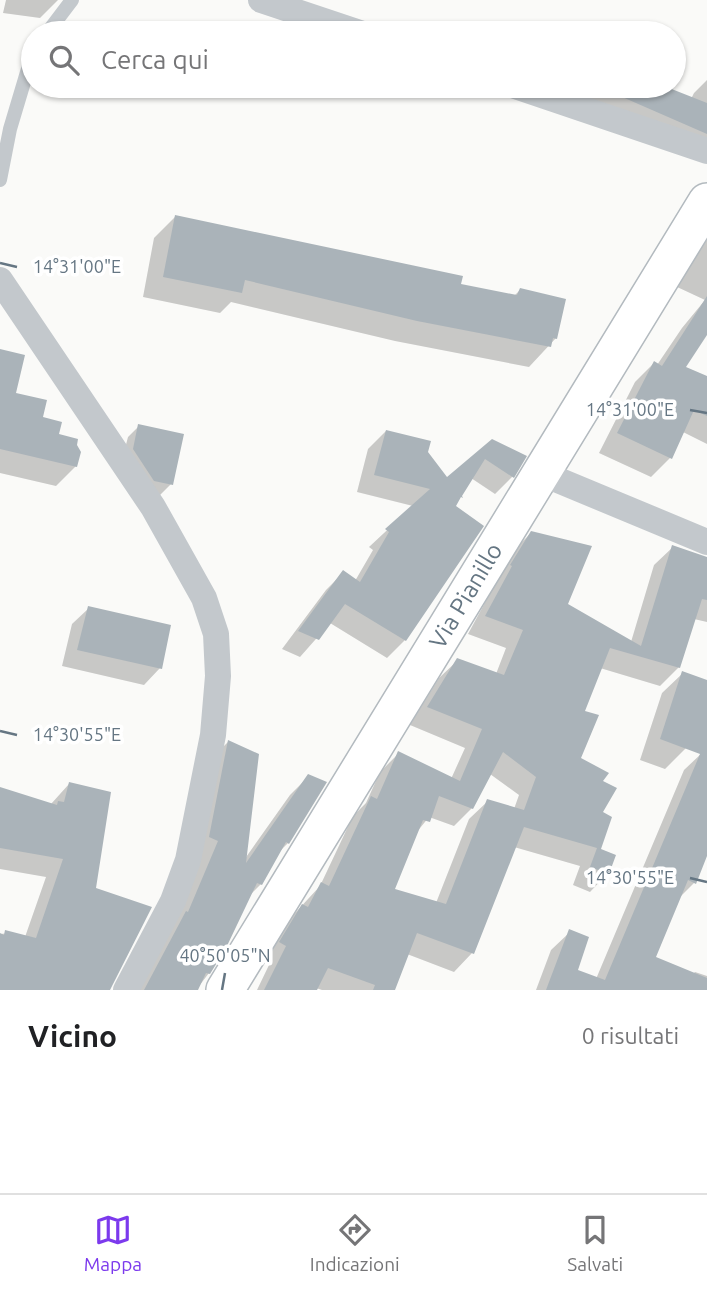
<!DOCTYPE html>
<html lang="it">
<meta charset="utf-8">
<style>
body{margin:0;font-family:Ubuntu,sans-serif;background:#f2f2f2;color:#202124}
.list{margin:0;padding:0;list-style:none}
h2{display:flex;justify-content:space-between;align-items:center;height:91px;margin:0;padding:0 28px;font-size:30px}
h2 small{font-size:23px;font-weight:400;color:#757577}
.icon{flex:none;width:38px;height:38px;fill:none;stroke:currentColor;stroke-width:2;stroke-linecap:round;stroke-linejoin:round}
.map{position:relative;flex:none;width:707px;height:990px;overflow:hidden}
.search{position:absolute;background:#fff;box-shadow:0 2px 5px #0004;left:21px;right:21px;top:21px;height:77px;display:flex;align-items:center;gap:18px;box-sizing:border-box;padding:0 24px;border-radius:38px;color:#757577;font-size:26px}
.sheet{height:203px;background:#fff}
nav{display:flex;justify-content:space-around;align-items:center;box-sizing:border-box;height:98px;border-top:2px solid #e0e0e0;background:#fff;font-size:19px;color:#757577}
nav a{display:grid;justify-items:center;gap:4px}
nav .on{color:#7c3aed}
.map>svg:first-child{display:block}
.shadow{fill:#0003;fill-rule:evenodd}
.building{fill:#aab3b9;fill-rule:evenodd}
.lines{fill:none;stroke-linecap:round;stroke-linejoin:round}
.secondary-casing{stroke:#b3babf;stroke-width:40}
.lane{stroke:#c3c8cc;stroke-width:14}
.street{stroke:#c3c8cc;stroke-width:26}
.secondary{stroke:#fff;stroke-width:37}
.ticks{fill:none;stroke:#657683;stroke-width:2.5}
.labels{text-anchor:middle;stroke-width:7;stroke-linejoin:round;paint-order:stroke}
.street-label{font-size:24px;fill:#657683;stroke:#fff}
.ticks-label{font-size:18px;text-anchor:middle;fill:#657683;stroke:#fff;stroke-width:7;stroke-linejoin:round;paint-order:stroke}
</style>
<div class="map">
<svg width="707" height="990" viewBox="0 0 707 990">
<rect width="100%" height="100%" fill="#fafaf8"/>
<!-- shadow -->
<path class="shadow" d="M 6,0 L 58,0 L 40,18 L 3,13 Z
M 512,26 L 530,33 L 505,33 Z
M 707,80 L 707,158 L 546,86 L 659,86 L 691,99 L 694,93 Z
M 175,217 L 459,285 L 514,296 L 520,290 L 556,338 L 529,367 L 395,341 L 231,302 L 220,313 L 143,297 L 154,238 Z
M 707,240 L 707,332 L 683,368 L 707,378 L 707,444 L 683,432 L 670,458 L 651,477 L 599,453 L 635,382 L 654,363 L 657,365 L 682,328 L 705,300 L 675,286 L 695,252 Z
M 0,351 L 14,395 L 57,436 L 76,466 L 56,486 L 0,473 Z
M 139,426 L 171,484 L 160,495 L 122,460 L 128,437 Z
M 386,431 L 426,452 L 447,480 L 492,441 L 525,457 L 512,477 L 495,494 L 471,478 L 456,502 L 405,640 L 387,658 L 330,623 L 300,657 L 282,649 L 326,590 L 343,573 L 355,581 L 373,550 L 369,547 L 413,506 L 357,492 L 368,449 Z
M 531,533 L 566,605 L 631,642 L 654,565 L 673,547 L 707,559 L 707,622 L 694,619 L 679,667 L 660,686 L 600,668 L 583,712 L 579,758 L 601,782 L 599,850 L 608,873 L 590,892 L 573,885 L 580,866 L 514,847 L 472,953 L 454,972 L 407,954 L 393,990 L 322,990 L 316,988 L 315,990 L 257,990 L 269,965 L 262,961 L 284,925 L 320,886 L 353,816 L 366,803 L 380,772 L 398,754 L 451,779 L 465,748 L 410,725 L 439,678 L 458,660 L 496,674 L 506,648 L 468,634 L 513,551 ZM 490,774 L 519,795 L 514,809 L 488,801 L 469,819 L 436,903 L 393,890 L 416,833 L 429,817 L 454,826 L 472,808 Z
M 89,608 L 160,668 L 144,685 L 62,666 L 72,624 Z
M 683,673 L 686,748 L 665,769 L 640,760 L 662,693 Z
M 228,742 L 244,860 L 290,795 L 309,776 L 288,843 L 277,854 L 261,884 L 250,895 L 209,973 L 196,990 L 137,990 L 210,760 Z
M 707,744 L 707,851 L 694,883 L 678,899 L 654,958 L 693,974 L 695,972 L 707,976 L 707,990 L 536,990 L 551,950 L 570,932 L 576,971 L 596,979 L 684,770 L 703,752 Z
M 69,784 L 94,889 L 109,990 L 0,990 L 0,934 L 11,933 L 25,937 L 46,877 L 0,869 L 0,789 L 51,804 Z"/>
<!-- building -->
<path class="building" d="M 597,86 L 664,86 L 707,103 L 707,134 Z
M 175,215 L 463,276 L 461,284 L 517,295 L 520,288 L 566,299 L 557,339 L 553,338 L 551,347 L 417,321 L 245,280 L 242,293 L 163,277 Z
M 707,296 L 707,335 L 686,367 L 707,376 L 707,416 L 694,410 L 672,459 L 617,433 L 654,361 L 662,366 Z
M 0,349 L 25,355 L 16,393 L 47,400 L 43,417 L 62,422 L 59,434 L 78,439 L 77,445 L 81,452 L 77,467 L 0,449 Z
M 138,424 L 184,434 L 173,485 L 154,481 L 133,449 Z
M 386,430 L 431,441 L 428,452 L 447,477 L 492,439 L 527,456 L 514,478 L 485,459 L 462,496 L 463,498 L 461,497 L 456,506 L 484,526 L 406,641 L 345,604 L 319,640 L 298,631 L 343,570 L 360,582 L 389,532 L 385,529 L 430,489 L 374,475 Z
M 531,531 L 592,546 L 568,604 L 641,646 L 672,545 L 707,557 L 707,600 L 702,599 L 680,668 L 610,648 L 585,711 L 599,715 L 581,758 L 609,773 L 603,781 L 617,788 L 603,812 L 612,817 L 601,849 L 616,855 L 609,874 L 590,867 L 597,848 L 524,827 L 474,954 L 417,933 L 395,990 L 373,990 L 375,985 L 328,968 L 317,990 L 264,990 L 286,946 L 279,942 L 302,904 L 308,907 L 321,882 L 329,886 L 371,796 L 377,799 L 398,751 L 460,781 L 482,729 L 427,707 L 457,658 L 504,675 L 523,630 L 485,616 L 512,566 L 510,565 ZM 503,752 L 536,777 L 524,810 L 487,799 L 446,904 L 395,889 L 423,820 L 430,822 L 439,796 L 473,809 Z
M 88,606 L 171,625 L 162,669 L 77,650 Z
M 682,671 L 707,680 L 707,856 L 696,884 L 688,880 L 656,957 L 707,978 L 707,990 L 546,990 L 569,929 L 589,937 L 578,970 L 605,980 L 700,754 L 660,739 Z
M 228,740 L 259,754 L 246,863 L 308,774 L 327,782 L 289,844 L 286,842 L 262,885 L 257,883 L 226,948 L 210,974 L 206,973 L 198,990 L 144,990 L 186,911 L 188,912 L 218,841 L 209,837 Z
M 69,782 L 111,792 L 96,888 L 152,907 L 110,990 L 0,990 L 0,933 L 4,935 L 5,930 L 36,938 L 63,859 L 0,848 L 0,787 L 57,805 L 58,801 L 64,802 Z"/>
<g class="lines">
<!-- secondary casing -->
<g class="secondary-casing">
<path id="secondary" d="M 225,990 L 707,202"/>
</g>
<!-- lane -->
<path class="lane" d="M 47,33 L 72,0
M 0,180 L 10,129 L 33,52"/>
<!-- street -->
<path class="street" d="M 261,0 L 360,33
M 515,86 L 707,151
M 0,280 L 153,507 L 204,598 L 216,634 L 218,676 L 213,735 L 188,860 L 173,901 L 126,990
M 541,473 L 707,542"/>
<!-- secondary -->
<use href="#secondary" class="secondary"/>
</g>
<!-- ticks -->
<path class="ticks" d="M 0,263 L 17,267M 690,410 L 707,413M 0,731 L 17,735M 690,878 L 707,882M 222,990 L 225,973"/>
<g class="labels">
<!-- street labels -->
<g class="street-label">
<text transform="translate(466 596) rotate(-59)" y="8">Via Pianillo</text>
</g>
</g>
<g class="ticks-label">
<text x="77" y="273">14°31'00"E</text>
<text x="630" y="416">14°31'00"E</text>
<text x="77" y="741">14°30'55"E</text>
<text x="630" y="884">14°30'55"E</text>
<text x="225" y="962">40°50'05"N</text>
</g>
</svg>
<div class="search"><svg class="icon" aria-label="search" viewBox="0 0 24 24"><circle cx="10" cy="10" r="6"/><path d="M15 15l6 6"/></svg>Cerca qui</div>
</div>
<section class="sheet">
<h2>Vicino<small>0 risultati</small></h2>
<ul class="list">
</ul>
</section>
<nav>
<a class="on"><svg class="icon" aria-label="map" viewBox="0 0 24 24"><path d="M3 6l6-2 6 2 6-2v14l-6 2-6-2-6 2zM9 4v14M15 6v14"/></svg>Mappa</a>
<a><svg class="icon" aria-label="directions" viewBox="0 0 24 24"><path d="M12 3l9 9-9 9-9-9zM9 14v-3h6M13 9l2 2-2 2"/></svg>Indicazioni</a>
<a><svg class="icon" aria-label="saved" viewBox="0 0 24 24"><path d="M7 4h10v16l-5-4-5 4z"/></svg>Salvati</a>
</nav>
